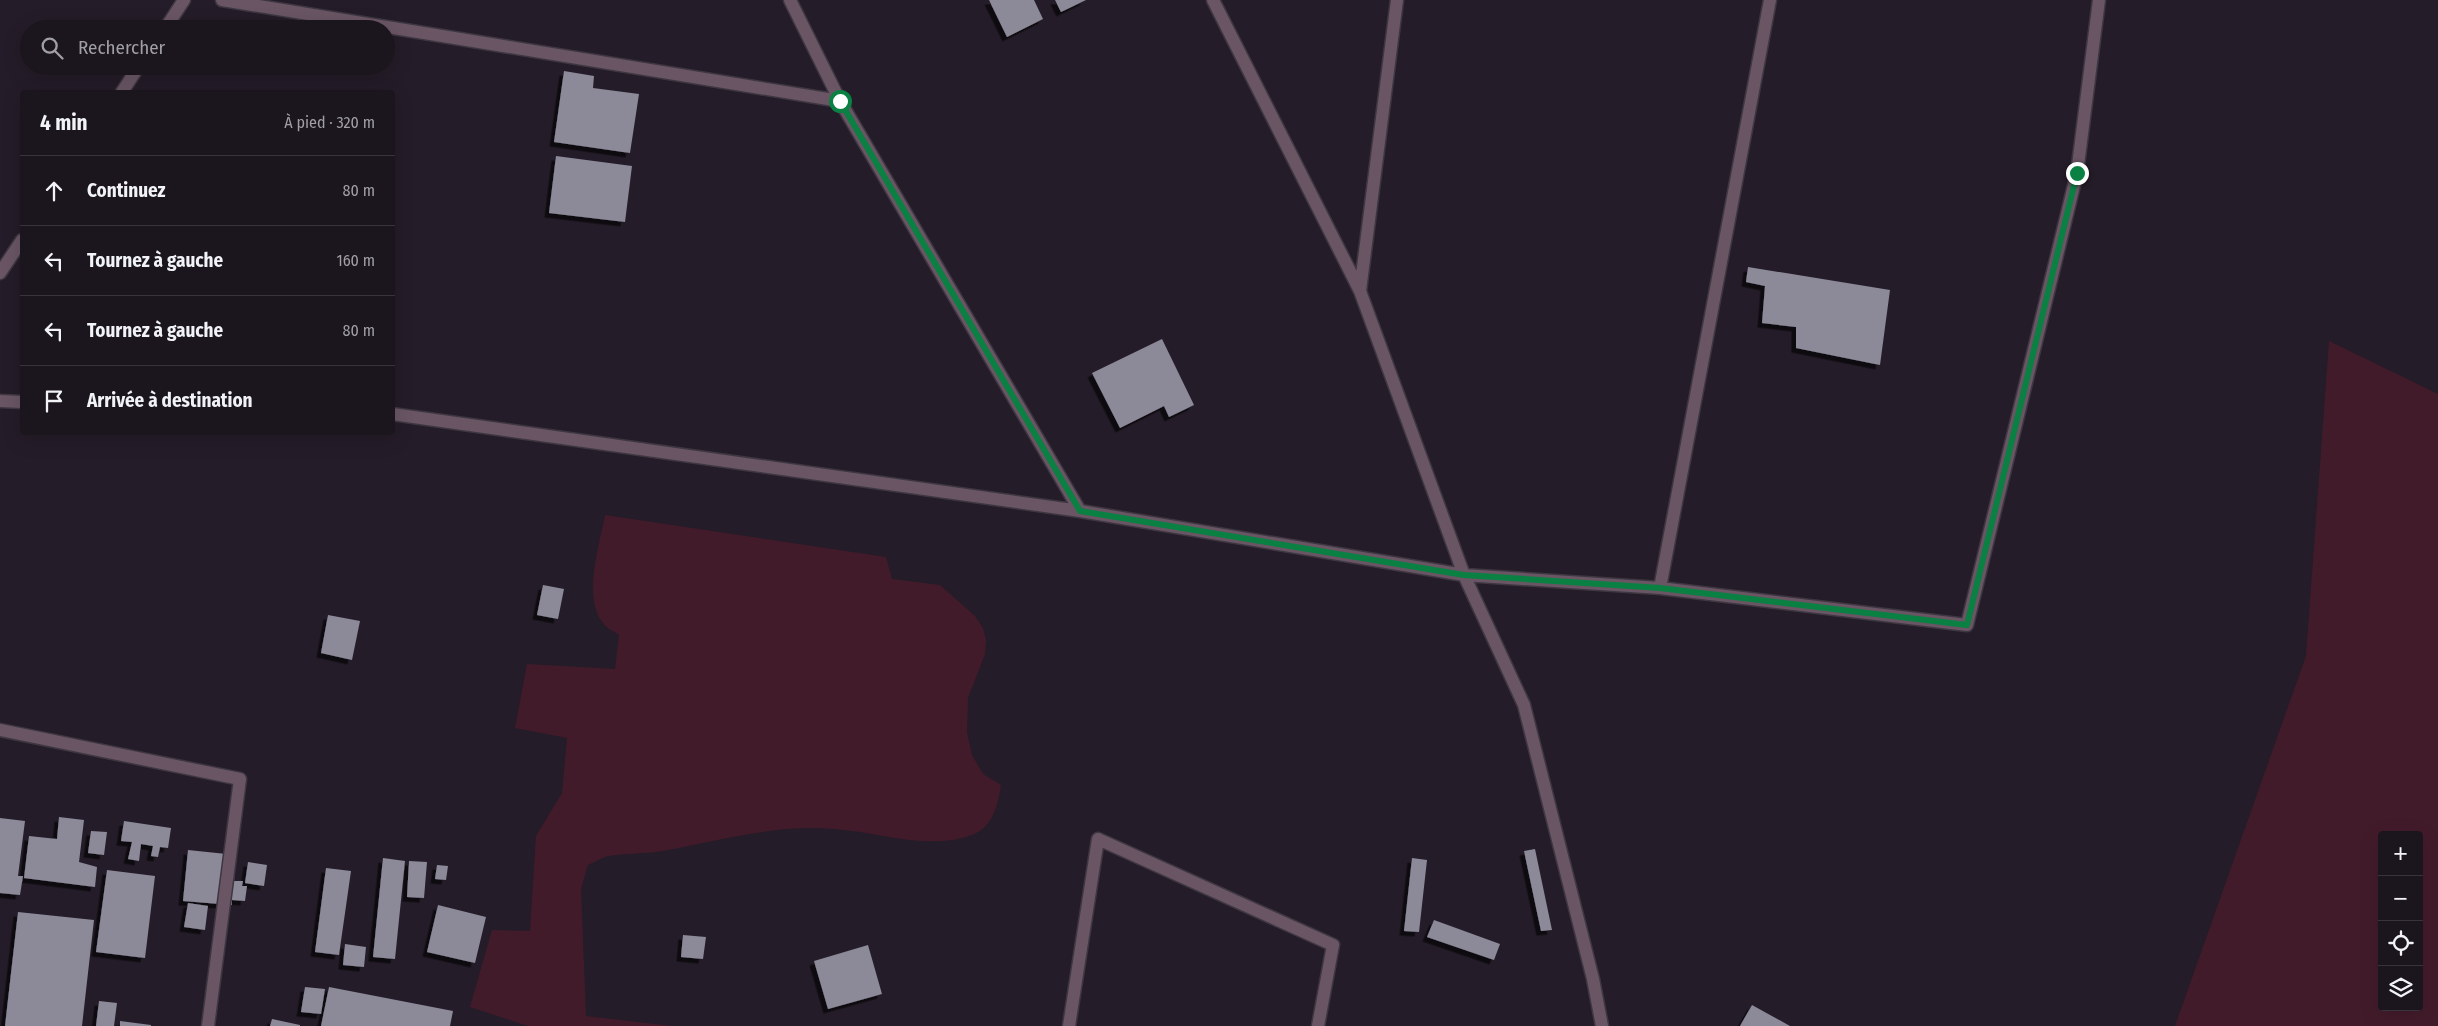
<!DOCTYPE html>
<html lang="fr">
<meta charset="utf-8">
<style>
body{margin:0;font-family:"Fira Sans Condensed",sans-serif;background:#28222b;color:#f1f3f6}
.controls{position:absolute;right:15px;bottom:15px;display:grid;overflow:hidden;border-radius:5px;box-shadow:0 5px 20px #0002}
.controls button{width:45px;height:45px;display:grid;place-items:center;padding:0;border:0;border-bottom:1px solid #39343c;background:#1b151e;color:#f1f3f6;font:25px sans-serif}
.stop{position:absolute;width:15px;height:15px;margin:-11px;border:4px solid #0b8043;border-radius:50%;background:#fff}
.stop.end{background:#0b8043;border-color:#fff;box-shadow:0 1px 5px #0008}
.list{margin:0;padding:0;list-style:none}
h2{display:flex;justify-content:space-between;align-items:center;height:65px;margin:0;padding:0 20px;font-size:21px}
h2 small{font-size:16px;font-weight:400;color:#a09fa4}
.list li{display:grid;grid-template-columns:32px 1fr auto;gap:15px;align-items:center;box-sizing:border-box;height:70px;padding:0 20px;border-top:1px solid #39343c}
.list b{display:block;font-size:19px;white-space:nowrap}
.list em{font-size:16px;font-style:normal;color:#a09fa4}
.icon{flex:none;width:28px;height:28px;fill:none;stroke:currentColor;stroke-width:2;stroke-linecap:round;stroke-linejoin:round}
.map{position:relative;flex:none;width:2438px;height:1026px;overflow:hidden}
.search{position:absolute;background:#1b151e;box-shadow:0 5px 20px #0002;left:20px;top:20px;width:375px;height:55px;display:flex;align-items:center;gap:12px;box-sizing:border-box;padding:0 18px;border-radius:28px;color:#a09fa4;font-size:19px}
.panel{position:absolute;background:#1b151e;box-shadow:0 5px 20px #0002;left:20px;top:90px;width:375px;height:345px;border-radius:5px}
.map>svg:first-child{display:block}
.green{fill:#421b2a;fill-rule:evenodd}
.building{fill:#8c8999;filter:url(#shadow)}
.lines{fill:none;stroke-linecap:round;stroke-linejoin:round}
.minor-casing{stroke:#3e3742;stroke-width:15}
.tertiary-casing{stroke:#3e3742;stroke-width:15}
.minor{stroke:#695564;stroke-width:12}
.tertiary{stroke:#695564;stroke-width:12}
.route{stroke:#0b8043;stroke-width:6}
</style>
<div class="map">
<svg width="2438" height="1026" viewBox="0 0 2438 1026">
<defs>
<filter id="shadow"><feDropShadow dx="-4.5" dy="4.5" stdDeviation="0" flood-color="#0009"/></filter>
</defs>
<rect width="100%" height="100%" fill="#241c28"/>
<!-- green -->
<path class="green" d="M 2329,341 L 2438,394 L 2438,1026 L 2175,1026 L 2306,656 ZM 2382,835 L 2419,835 L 2419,1007 L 2382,1007 Z
M 605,515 L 886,557 L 892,579 L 940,585 L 975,616 L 983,628 L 986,640 L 985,654 L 968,698 L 967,732 L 972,755 L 983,774 L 1001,785 C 998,805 993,827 972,835 C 928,851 879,832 834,829 C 774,824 719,841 662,851 C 644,854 626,853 609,856 C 602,857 595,862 588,865 L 581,889 L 586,1016 L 672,1026 L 528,1026 L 470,1007 L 492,930 L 530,931 L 536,836 L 562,793 L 567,738 L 515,728 L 527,664 L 615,669 L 619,635 C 614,631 606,628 603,623 C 582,598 600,544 605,515 Z"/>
<!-- building -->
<path class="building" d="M 989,0 L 1034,0 L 1043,19 L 1007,37 Z
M 1055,0 L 1086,0 L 1061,12 Z
M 564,71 L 594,76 L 593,88 L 639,94 L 630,153 L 554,142 Z
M 556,156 L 632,166 L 625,222 L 549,213 Z
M 1748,267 L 1890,290 L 1880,365 L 1796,348 L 1796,327 L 1762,323 L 1765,286 L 1746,282 Z
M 1162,339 L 1194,405 L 1169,417 L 1164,406 L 1120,428 L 1092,373 Z
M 543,585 L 564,589 L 558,619 L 537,615 Z
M 328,615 L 360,621 L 352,660 L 321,653 Z
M 59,817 L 84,820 L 79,862 L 97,867 L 95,887 L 24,878 L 29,836 L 57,839 Z
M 0,818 L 25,821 L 18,876 L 23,876 L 20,895 L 0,893 Z
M 124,821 L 171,828 L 168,848 L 160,847 L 158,857 L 151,856 L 153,846 L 141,844 L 139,861 L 128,859 L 132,842 L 121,841 Z
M 91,831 L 107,832 L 104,855 L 88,853 Z
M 1535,849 L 1552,930 L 1541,931 L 1524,851 Z
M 188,850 L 236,855 L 234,881 L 243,881 L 242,886 L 247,886 L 245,901 L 232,900 L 232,905 L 183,901 Z
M 383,858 L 405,861 L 395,959 L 373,957 Z
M 1412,858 L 1427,860 L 1419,932 L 1404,931 Z
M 409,861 L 427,862 L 424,898 L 407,897 Z
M 248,862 L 267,865 L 264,886 L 245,883 Z
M 437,865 L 448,866 L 446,880 L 435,879 Z
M 326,868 L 351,871 L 339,955 L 315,952 Z
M 107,870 L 155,876 L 145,958 L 96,952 Z
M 188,903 L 208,906 L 205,930 L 184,927 Z
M 438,905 L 486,917 L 475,963 L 427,952 Z
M 18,912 L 94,920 L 82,1026 L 5,1026 Z
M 1434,920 L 1500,944 L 1494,960 L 1427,937 Z
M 683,935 L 706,937 L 703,959 L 681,957 Z
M 345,944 L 366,947 L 364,967 L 343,965 Z
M 868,945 L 882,994 L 828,1009 L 814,961 Z
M 305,987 L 325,989 L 321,1014 L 301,1012 Z
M 329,987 L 453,1011 L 450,1026 L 321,1026 Z
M 99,1001 L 117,1003 L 114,1026 L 96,1026 Z
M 1752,1005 L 1790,1026 L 1740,1026 Z
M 272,1019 L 300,1025 L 300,1026 L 270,1026 Z
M 120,1021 L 151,1025 L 151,1026 L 120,1026 Z"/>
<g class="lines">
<!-- minor casing -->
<g class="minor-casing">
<path id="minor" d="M 222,0 L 840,101
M 790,0 L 840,101 L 1080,511
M 1213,0 L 1360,291 L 1464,575 L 1524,705 L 1593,979 L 1602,1026
M 1360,291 L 1397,0
M 0,401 L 22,402
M 392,414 L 1080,511 L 1464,575 L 1660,588 L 1967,625 L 2077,173 L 2099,0
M 1660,588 L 1770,0
M 0,730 L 240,779 L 208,1026
M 1069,1026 L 1098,839 L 1333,945 L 1318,1026"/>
</g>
<!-- tertiary casing -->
<g class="tertiary-casing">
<path id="tertiary" d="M 165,29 L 184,0
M 122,92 L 139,66
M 0,273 L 22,240"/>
</g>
<!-- minor -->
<use href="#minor" class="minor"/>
<!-- tertiary -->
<use href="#tertiary" class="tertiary"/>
</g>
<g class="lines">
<!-- route -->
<path class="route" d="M 840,101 L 1080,511 L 1464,575 L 1660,588 L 1967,625 L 2077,173"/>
</g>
</svg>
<div class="controls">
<button>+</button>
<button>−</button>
<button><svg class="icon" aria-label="locate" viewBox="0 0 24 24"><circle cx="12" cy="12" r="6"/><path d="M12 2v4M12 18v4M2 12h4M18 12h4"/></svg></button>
<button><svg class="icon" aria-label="layers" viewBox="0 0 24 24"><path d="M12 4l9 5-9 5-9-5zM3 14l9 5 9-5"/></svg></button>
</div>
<div class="stop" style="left:840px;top:101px"></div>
<div class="stop end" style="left:2077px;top:173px"></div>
<div class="search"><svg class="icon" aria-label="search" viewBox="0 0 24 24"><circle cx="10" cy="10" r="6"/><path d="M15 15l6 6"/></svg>Rechercher</div>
<section class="panel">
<h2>4 min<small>À pied · 320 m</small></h2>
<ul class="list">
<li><svg class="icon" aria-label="ahead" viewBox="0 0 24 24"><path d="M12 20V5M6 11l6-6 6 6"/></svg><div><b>Continuez</b></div><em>80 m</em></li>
<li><svg class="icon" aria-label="left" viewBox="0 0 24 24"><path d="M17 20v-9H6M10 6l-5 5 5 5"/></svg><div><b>Tournez à gauche</b></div><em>160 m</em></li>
<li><svg class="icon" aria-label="left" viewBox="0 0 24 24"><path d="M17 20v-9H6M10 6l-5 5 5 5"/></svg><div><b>Tournez à gauche</b></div><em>80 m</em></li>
<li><svg class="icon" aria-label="arrive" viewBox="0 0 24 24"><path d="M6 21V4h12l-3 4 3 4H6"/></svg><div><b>Arrivée à destination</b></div></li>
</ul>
</section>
</div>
